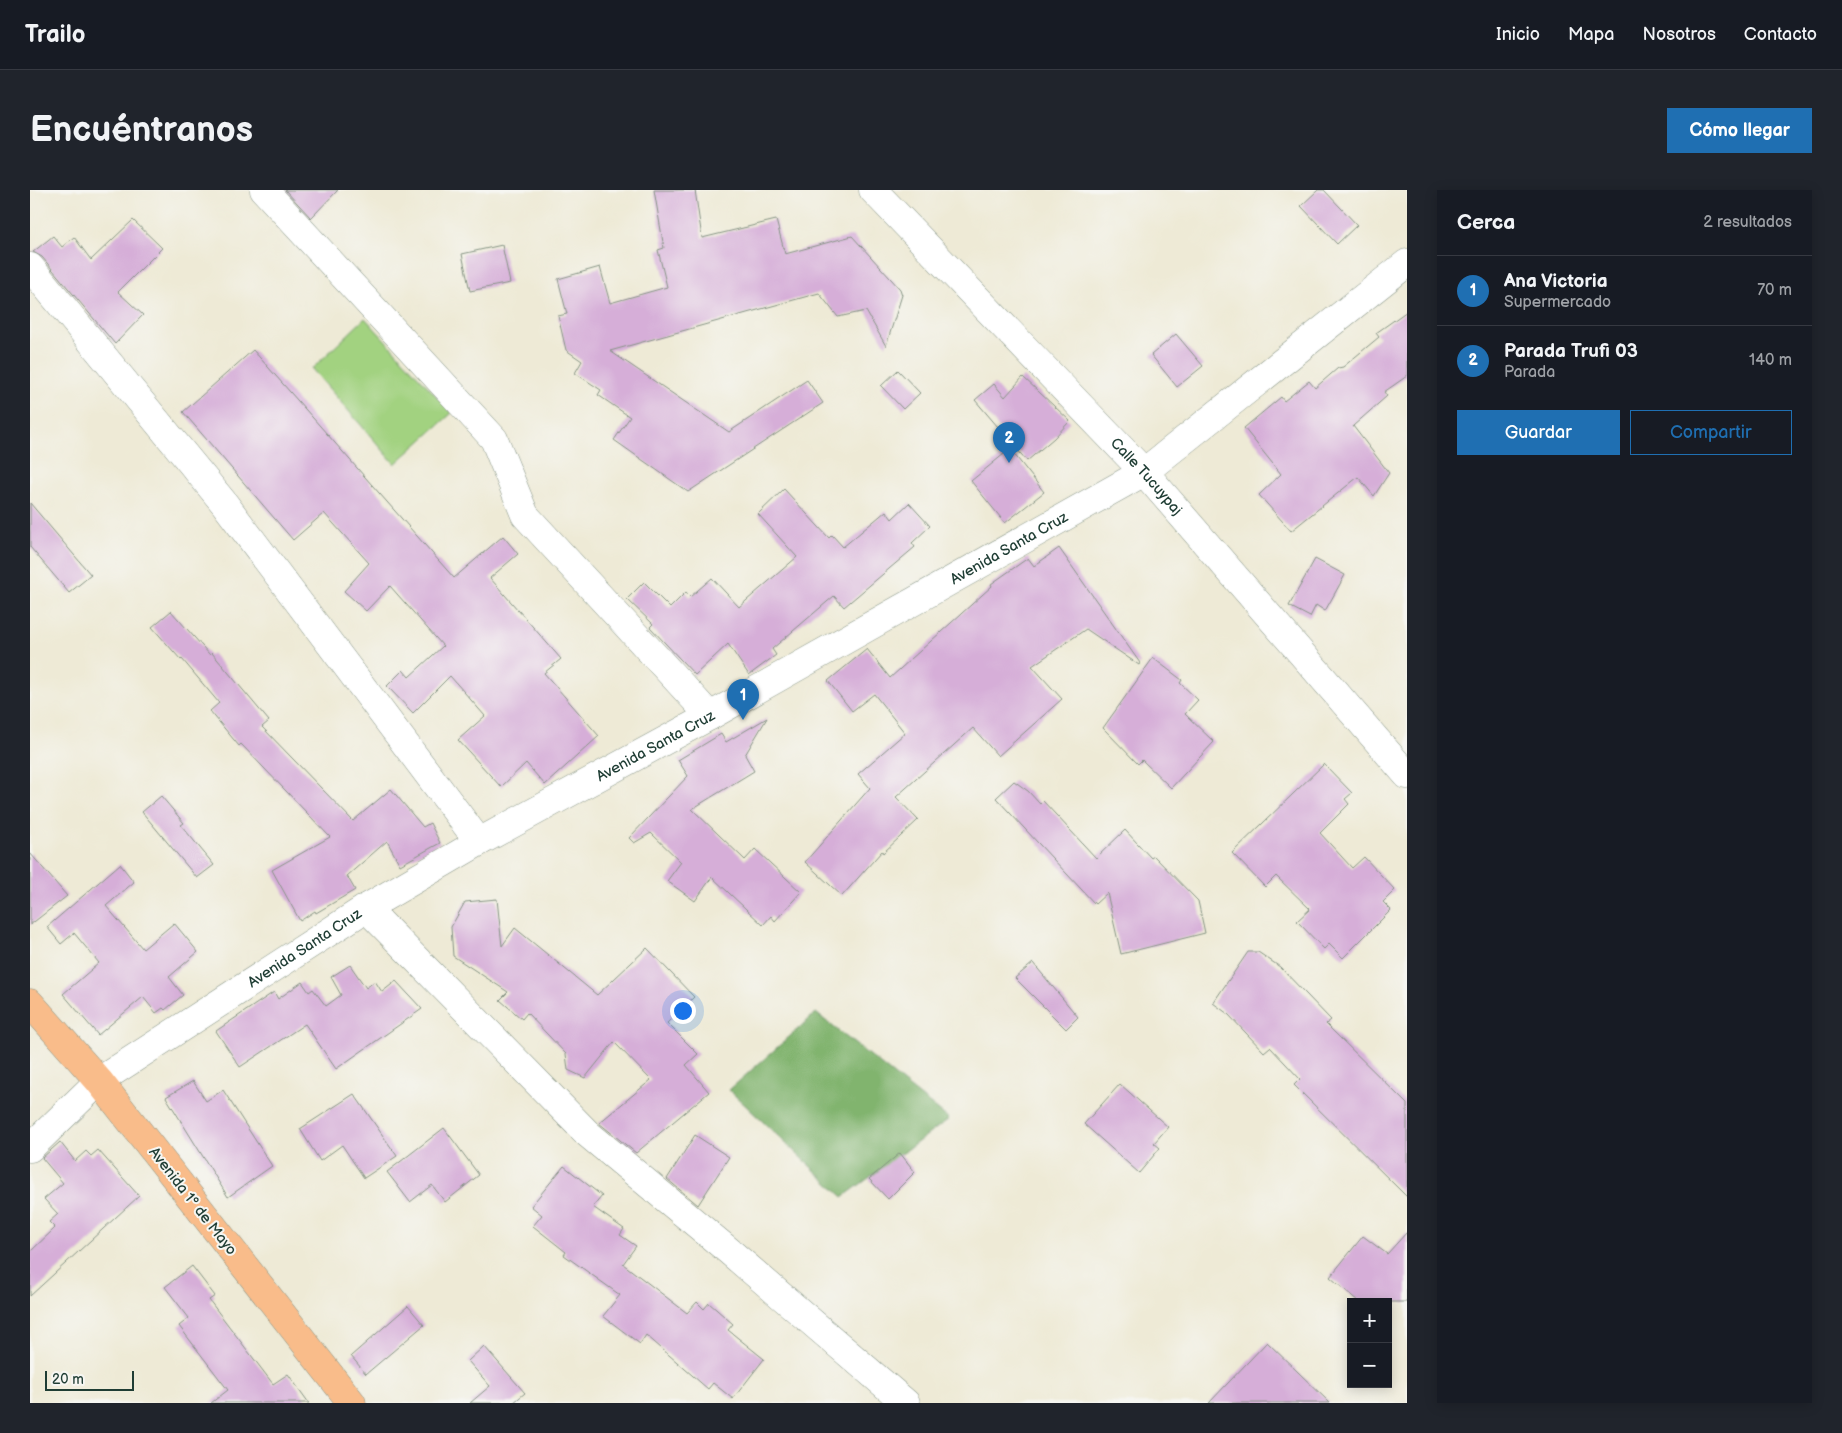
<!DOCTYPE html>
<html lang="es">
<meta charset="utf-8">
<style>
body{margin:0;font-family:"Balsamiq Sans",sans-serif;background:#20242c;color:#f1f3f6}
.controls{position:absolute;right:15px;bottom:15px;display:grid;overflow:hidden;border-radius:0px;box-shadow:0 2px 12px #0003}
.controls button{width:45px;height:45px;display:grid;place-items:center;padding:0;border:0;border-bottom:1px solid #363941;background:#171b24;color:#f1f3f6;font:25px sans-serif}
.scale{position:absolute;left:15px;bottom:12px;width:89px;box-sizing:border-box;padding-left:5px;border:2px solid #1f3d34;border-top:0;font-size:14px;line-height:18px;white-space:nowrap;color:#1f3d34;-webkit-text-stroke:4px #f6f6f2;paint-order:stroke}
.you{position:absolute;left:652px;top:820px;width:18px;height:18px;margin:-12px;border:4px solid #fff;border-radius:50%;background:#1a73e8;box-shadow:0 0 0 8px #1a73e833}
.badge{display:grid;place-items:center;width:32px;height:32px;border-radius:50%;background:#1f6fb2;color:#fff;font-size:16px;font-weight:700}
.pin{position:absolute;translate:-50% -41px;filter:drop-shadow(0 1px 2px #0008)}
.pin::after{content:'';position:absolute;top:26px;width:18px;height:15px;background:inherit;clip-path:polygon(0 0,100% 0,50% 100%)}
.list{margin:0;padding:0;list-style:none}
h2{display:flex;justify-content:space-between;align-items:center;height:65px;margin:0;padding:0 20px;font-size:21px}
h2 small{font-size:16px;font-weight:400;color:#9ea1a6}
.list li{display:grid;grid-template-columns:32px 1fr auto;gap:15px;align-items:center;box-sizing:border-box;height:70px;padding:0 20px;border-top:1px solid #363941}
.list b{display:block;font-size:19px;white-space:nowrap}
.list p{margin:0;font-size:16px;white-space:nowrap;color:#9ea1a6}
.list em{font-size:16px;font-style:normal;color:#9ea1a6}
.actions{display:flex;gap:10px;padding:15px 20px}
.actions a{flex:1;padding:11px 0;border:1px solid #1f6fb2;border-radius:0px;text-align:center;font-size:18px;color:#1f6fb2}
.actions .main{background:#1f6fb2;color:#fff}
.map{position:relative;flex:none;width:1377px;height:1213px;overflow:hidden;border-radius:0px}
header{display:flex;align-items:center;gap:30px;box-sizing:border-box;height:70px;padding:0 25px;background:#171b24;border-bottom:1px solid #363941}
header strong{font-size:24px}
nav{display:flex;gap:28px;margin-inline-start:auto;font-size:18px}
.intro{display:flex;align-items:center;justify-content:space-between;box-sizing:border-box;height:120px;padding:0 30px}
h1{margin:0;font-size:35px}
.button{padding:12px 22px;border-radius:0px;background:#1f6fb2;color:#fff;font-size:18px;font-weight:700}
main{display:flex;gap:30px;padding:0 30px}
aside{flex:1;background:#171b24;border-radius:0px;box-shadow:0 2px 12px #0003}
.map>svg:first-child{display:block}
.green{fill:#a2d280;stroke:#60885a}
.forest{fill:#81b46e;stroke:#507851}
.building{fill:#d6aed8}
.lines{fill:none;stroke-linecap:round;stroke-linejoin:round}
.minor-casing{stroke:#869485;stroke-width:29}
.major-casing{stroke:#869485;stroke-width:29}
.minor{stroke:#fff;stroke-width:28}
.major{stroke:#f9bc8a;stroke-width:28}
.labels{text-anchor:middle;stroke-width:4;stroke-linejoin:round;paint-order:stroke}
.street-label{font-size:15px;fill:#1f3d34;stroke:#f6f6f2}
</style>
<header>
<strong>Trailo</strong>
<nav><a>Inicio</a><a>Mapa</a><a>Nosotros</a><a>Contacto</a></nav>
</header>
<div class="intro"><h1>Encuéntranos</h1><a class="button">Cómo llegar</a></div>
<main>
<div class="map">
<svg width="1377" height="1213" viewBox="0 0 1377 1213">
<rect width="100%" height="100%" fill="#f6f6f2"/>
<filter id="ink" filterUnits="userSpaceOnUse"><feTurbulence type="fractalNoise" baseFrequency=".02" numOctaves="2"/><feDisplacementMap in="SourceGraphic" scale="10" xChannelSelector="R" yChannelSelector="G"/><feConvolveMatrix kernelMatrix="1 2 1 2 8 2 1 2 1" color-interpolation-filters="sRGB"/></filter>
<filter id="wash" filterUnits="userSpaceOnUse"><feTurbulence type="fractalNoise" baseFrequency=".0096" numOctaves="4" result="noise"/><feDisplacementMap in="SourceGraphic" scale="20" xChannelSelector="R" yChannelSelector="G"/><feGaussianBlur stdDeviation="1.12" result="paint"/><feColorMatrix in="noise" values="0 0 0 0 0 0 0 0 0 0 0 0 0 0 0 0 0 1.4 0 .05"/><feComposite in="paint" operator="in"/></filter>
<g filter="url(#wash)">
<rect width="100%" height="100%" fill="#eeead6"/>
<!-- green -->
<path class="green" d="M 335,128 L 422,223 L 365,274 L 282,179 Z"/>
<!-- forest -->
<path class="forest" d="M 786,823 L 919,929 L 813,1007 L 699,900 Z"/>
<g id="blocks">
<!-- building -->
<path class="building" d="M 255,0 L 308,0 L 281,28 Z
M 624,0 L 665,0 L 672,48 L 746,30 L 755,64 L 822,46 L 870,99 L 872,105 L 856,156 L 836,121 L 808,127 L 789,103 L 580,161 L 699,242 L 777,190 L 793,213 L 658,302 L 584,250 L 600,227 L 568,205 L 571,200 L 545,183 L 552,171 L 536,160 L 528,126 L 537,124 L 528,89 L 570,77 L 580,113 L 637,97 L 628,60 L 634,58 Z
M 1288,0 L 1294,0 L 1327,35 L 1307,54 L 1271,16 Z
M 103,30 L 132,58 L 88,102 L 113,125 L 85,154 L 12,67 L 3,62 L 23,46 L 32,57 L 44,47 L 61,70 Z
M 472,55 L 480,93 L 440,101 L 432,64 Z
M 1377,121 L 1377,186 L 1354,202 L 1357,206 L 1323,236 L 1359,283 L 1344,306 L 1328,287 L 1261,341 L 1229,305 L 1251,284 L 1214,238 L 1251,207 L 1254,211 L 1279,191 L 1285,198 L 1308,178 L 1313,177 L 1349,147 L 1346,143 Z
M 1146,144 L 1173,176 L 1147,197 L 1121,165 Z
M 223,160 L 424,388 L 473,346 L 488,364 L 460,388 L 531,469 L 514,483 L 569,546 L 515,595 L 496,573 L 471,597 L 428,550 L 455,526 L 420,486 L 383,523 L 357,496 L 373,480 L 379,487 L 413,456 L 360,396 L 336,421 L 314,401 L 339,373 L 294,323 L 263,350 L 153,222 Z
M 868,180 L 890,203 L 873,219 L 851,196 Z
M 993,187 L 1040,231 L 1024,248 L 997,271 L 945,210 L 964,194 L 975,207 Z
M 980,259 L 1014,302 L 975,333 L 941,291 Z
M 754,299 L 799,348 L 802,345 L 813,357 L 856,321 L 862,329 L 879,313 L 900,336 L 882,353 L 885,357 L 814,417 L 804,406 L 742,459 L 746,465 L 719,485 L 698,454 L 665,485 L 620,437 L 623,434 L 597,409 L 614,392 L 640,418 L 656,402 L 660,407 L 682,388 L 709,417 L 767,367 L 728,324 Z
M 0,313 L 61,385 L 39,403 L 0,357 Z
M 1029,358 L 1110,473 L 1109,475 L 1056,439 L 1002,476 L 1032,509 L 968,566 L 943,538 L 866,607 L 888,630 L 853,663 L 852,661 L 812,706 L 775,672 L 840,598 L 828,584 L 875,543 L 844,504 L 822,521 L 798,491 L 837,459 L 860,488 L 962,396 L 961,394 L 998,368 L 1004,376 Z
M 1285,369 L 1315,385 L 1295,421 L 1286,415 L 1280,427 L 1259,416 Z
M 141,421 L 180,465 L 182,463 L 239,531 L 232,537 L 323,631 L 361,599 L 393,637 L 400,633 L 410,653 L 370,675 L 357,651 L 317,686 L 325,700 L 286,723 L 285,721 L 270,731 L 242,680 L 300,647 L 211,554 L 209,556 L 180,521 L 189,513 L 152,469 L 151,470 L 122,437 Z
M 1123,468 L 1152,490 L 1150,493 L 1168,510 L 1155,524 L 1184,552 L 1141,598 L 1112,570 L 1108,574 L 1073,538 Z
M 737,528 L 715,565 L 724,581 L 662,619 L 715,670 L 725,659 L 771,702 L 745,731 L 741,726 L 733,735 L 682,687 L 665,711 L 637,691 L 651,672 L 621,643 L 604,653 L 599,648 L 658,586 L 648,570 L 691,544 L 696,552 Z
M 1294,574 L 1322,603 L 1315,609 L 1319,614 L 1290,643 L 1322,678 L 1334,667 L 1365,700 L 1353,712 L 1361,720 L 1313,768 L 1299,754 L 1294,759 L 1267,731 L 1280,719 L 1246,686 L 1235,697 L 1202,663 Z
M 984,591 L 998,601 L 1010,614 L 1013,611 L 1066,668 L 1095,640 L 1121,668 L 1124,666 L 1168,711 L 1175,743 L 1091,764 L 1077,703 L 1065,714 L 966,608 Z
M 131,606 L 154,633 L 151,635 L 184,675 L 167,688 L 112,622 Z
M 0,663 L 37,706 L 0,735 Z
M 90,674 L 104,692 L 76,716 L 113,759 L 144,733 L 168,762 L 139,787 L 153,805 L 135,820 L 133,818 L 126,823 L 113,807 L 68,845 L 33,804 L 69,773 L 44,743 L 31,754 L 17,737 Z
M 467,709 L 472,756 L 485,738 L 567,805 L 617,758 L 664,807 L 637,833 L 668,864 L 656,875 L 679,902 L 606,963 L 569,933 L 621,890 L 584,852 L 555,888 L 538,880 L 536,864 L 497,823 L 492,829 L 470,810 L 478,802 L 423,766 L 421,737 L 435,712 Z
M 1218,762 L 1228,762 L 1250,777 L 1301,830 L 1296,834 L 1377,914 L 1377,1007 L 1264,895 L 1270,889 L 1240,857 L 1234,862 L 1198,824 L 1183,813 Z
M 1003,773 L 1048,827 L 1036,839 L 985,788 Z
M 320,775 L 336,798 L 345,791 L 352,802 L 366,791 L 392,819 L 306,879 L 275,834 L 210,877 L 186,841 L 244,802 L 248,809 L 272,792 L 279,802 L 283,799 L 296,816 L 311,805 L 301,787 Z
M 163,891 L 176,911 L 193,900 L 242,976 L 198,1007 L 136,907 Z
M 1090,894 L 1138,937 L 1124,953 L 1130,958 L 1109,983 L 1054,934 Z
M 324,904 L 367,966 L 334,988 L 312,955 L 290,971 L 270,939 Z
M 414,938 L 449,985 L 415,1012 L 402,995 L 380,1012 L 357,982 Z
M 665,945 L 699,967 L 668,1015 L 637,989 Z
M 30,952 L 45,971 L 56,961 L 61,966 L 68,960 L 109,1006 L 0,1106 L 0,1062 L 25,1038 L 19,1032 L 28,1024 L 14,1009 L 33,993 L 12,968 Z
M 870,963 L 885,982 L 858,1009 L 839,989 Z
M 534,976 L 572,1006 L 563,1017 L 594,1039 L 590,1045 L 606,1056 L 593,1074 L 657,1123 L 667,1112 L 674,1119 L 679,1113 L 703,1134 L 698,1140 L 734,1169 L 703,1209 L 683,1193 L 678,1199 L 616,1145 L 610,1154 L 573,1126 L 590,1105 L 534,1065 L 536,1062 L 503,1036 L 512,1025 L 501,1016 Z
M 1377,1042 L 1377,1112 L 1329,1112 L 1300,1087 L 1333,1046 L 1357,1064 Z
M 162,1076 L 185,1106 L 179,1110 L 243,1194 L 258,1184 L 279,1213 L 181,1213 L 198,1200 L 149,1136 L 159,1128 L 135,1097 Z
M 378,1116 L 394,1135 L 336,1184 L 321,1166 Z
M 1237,1152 L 1300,1213 L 1179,1213 Z
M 454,1156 L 495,1203 L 483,1213 L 440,1213 L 460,1196 L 438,1171 Z"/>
</g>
</g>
<g filter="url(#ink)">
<use href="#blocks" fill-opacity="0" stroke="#869485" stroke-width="1"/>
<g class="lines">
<!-- minor casing -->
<g class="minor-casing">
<g id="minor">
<path d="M 234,0 L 464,249 L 495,325 L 680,526"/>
<path id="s1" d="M 843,0 L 1114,282 L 1377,585"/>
<path d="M 0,77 L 194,313 L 449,652"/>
<path d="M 336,718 L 558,944 L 699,1061 L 876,1213"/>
<path id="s2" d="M 0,958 L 69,891 L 336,718 L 449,652 L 680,526 L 1114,282 L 1377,73"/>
</g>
</g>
<!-- major casing -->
<g class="major-casing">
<path id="major" d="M 0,813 L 69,891 L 322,1213"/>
</g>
<!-- minor -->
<use href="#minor" class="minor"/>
<!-- major -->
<use href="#major" class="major"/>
</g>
</g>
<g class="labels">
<!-- street labels -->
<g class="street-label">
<text dy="5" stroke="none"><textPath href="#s1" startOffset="396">Calle Tucuypaj</textPath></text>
<text dy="5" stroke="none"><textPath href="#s2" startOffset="1151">Avenida Santa Cruz</textPath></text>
<text dy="5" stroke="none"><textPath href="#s2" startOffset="746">Avenida Santa Cruz</textPath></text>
<text dy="5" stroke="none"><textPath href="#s2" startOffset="341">Avenida Santa Cruz</textPath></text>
<text transform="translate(163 1011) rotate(52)" y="5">Avenida 1º de Mayo</text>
</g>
</g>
</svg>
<div class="controls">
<button>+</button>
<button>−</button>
</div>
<div class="scale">20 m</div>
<div class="you"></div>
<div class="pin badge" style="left:713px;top:530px">1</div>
<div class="pin badge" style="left:979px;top:273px">2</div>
</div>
<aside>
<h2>Cerca<small>2 resultados</small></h2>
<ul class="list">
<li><span class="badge">1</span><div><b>Ana Victoria</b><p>Supermercado</p></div><em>70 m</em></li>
<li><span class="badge">2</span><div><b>Parada Trufi 03</b><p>Parada</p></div><em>140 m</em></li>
</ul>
<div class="actions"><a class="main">Guardar</a><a>Compartir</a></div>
</aside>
</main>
